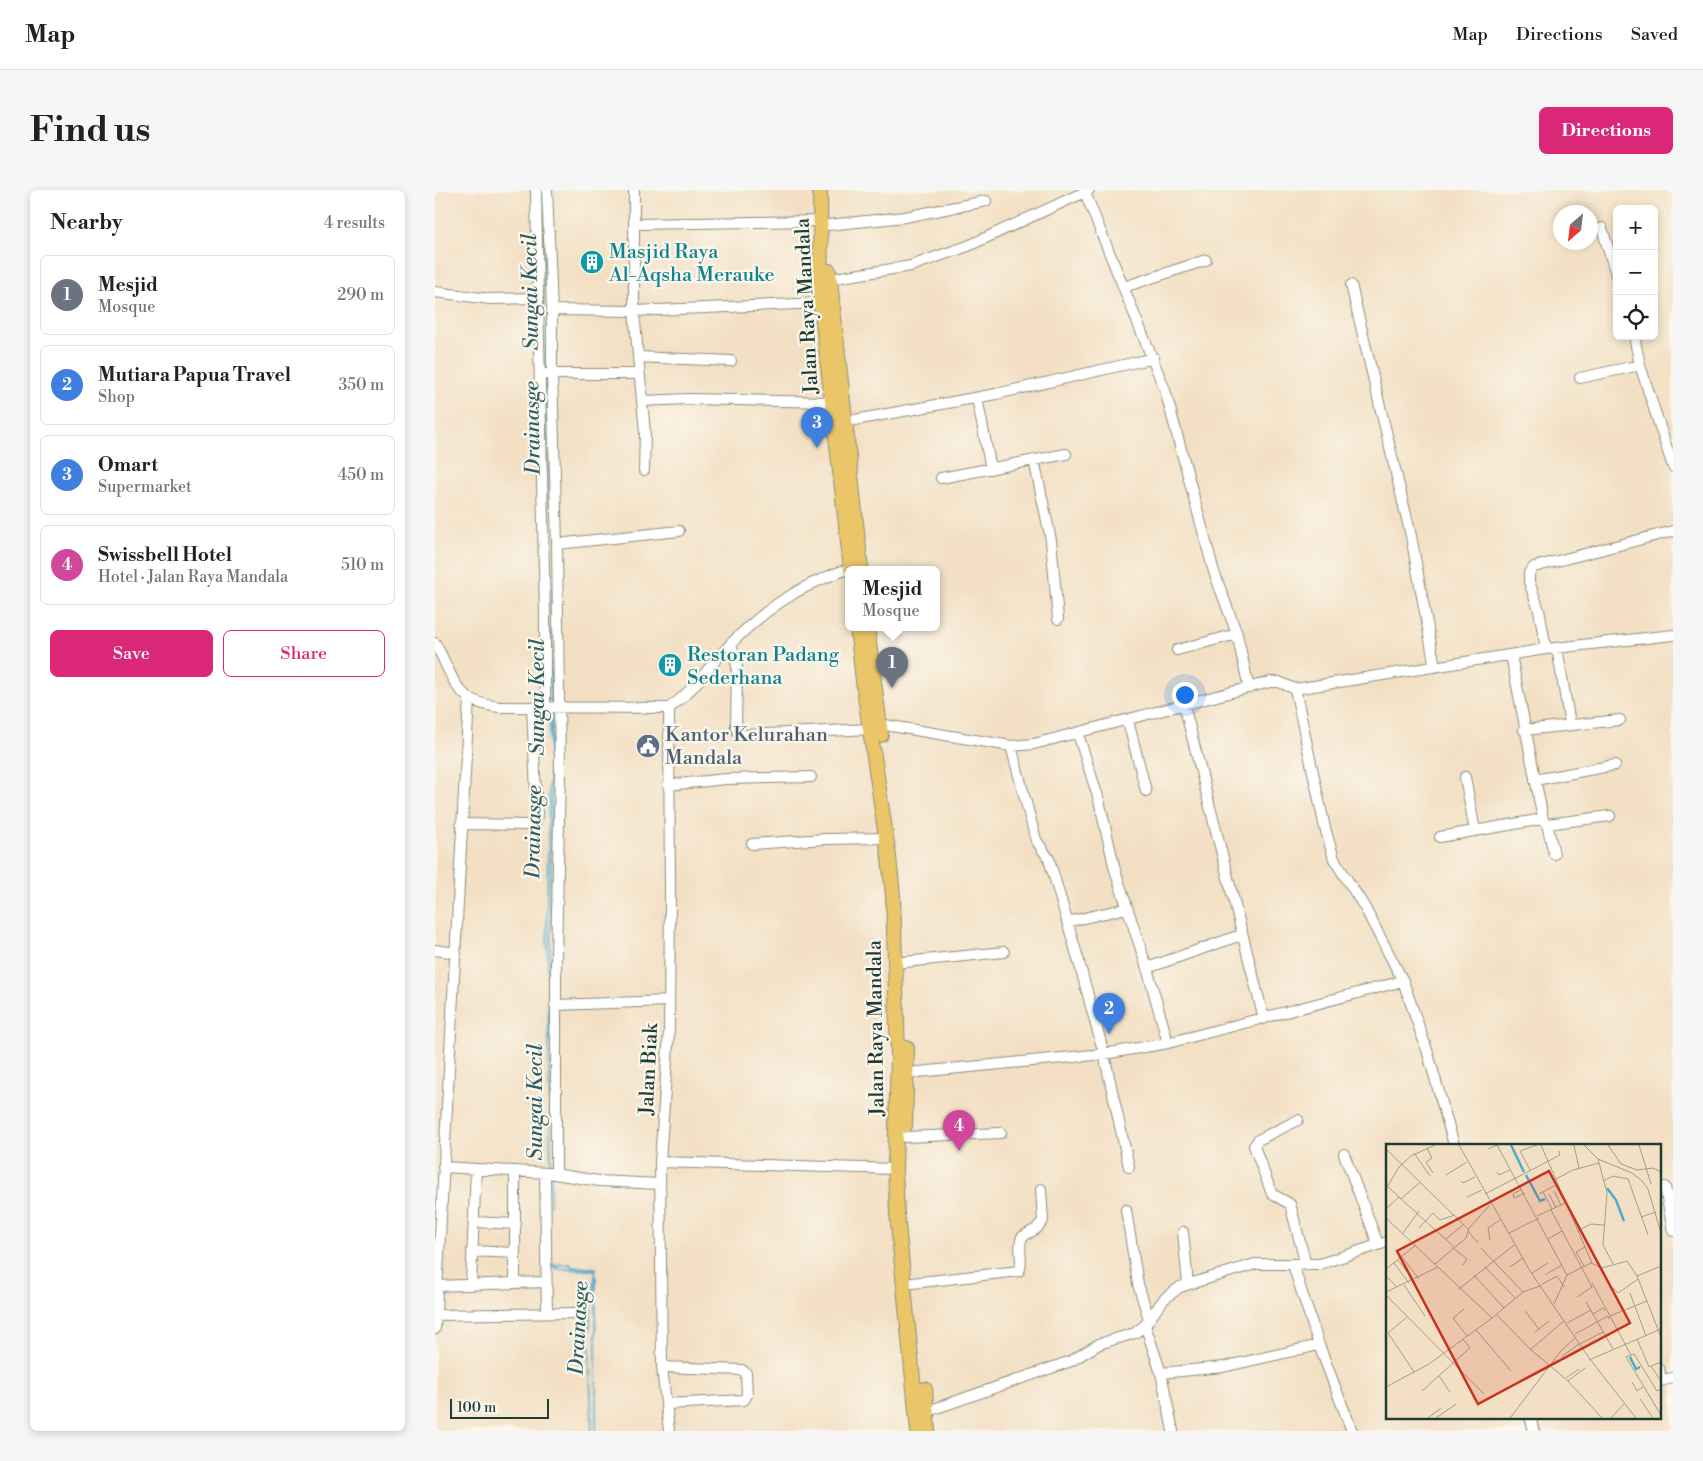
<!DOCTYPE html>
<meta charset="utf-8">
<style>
body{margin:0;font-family:"Libre Bodoni",serif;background:#f6f6f6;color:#202124}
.controls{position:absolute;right:15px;top:15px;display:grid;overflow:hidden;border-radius:8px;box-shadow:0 2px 8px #0003}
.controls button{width:45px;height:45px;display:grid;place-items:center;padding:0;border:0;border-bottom:1px solid #e0e0e0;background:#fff;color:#202124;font:25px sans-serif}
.compass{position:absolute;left:1118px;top:15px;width:45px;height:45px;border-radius:50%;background:#fff;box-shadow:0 2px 8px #0003;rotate:208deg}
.scale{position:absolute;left:15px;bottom:12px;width:99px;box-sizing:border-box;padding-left:5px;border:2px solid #1f3d34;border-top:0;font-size:14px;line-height:18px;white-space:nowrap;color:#1f3d34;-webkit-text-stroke:4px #fbf7ec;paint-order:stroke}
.you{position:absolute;left:749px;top:504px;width:18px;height:18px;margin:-12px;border:4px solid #fff;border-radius:50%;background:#1a73e8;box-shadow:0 0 0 8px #1a73e833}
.badge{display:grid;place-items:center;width:32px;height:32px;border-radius:50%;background:#db2777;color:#fff;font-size:16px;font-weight:700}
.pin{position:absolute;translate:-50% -41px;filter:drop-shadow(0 1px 2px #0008)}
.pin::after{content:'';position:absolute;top:26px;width:18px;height:15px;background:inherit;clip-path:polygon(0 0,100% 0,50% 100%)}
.popup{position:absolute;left:410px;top:376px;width:95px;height:65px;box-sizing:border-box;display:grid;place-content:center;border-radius:8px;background:#fff;filter:drop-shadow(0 1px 4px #0005);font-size:16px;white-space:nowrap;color:#757577}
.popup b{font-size:19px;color:#202124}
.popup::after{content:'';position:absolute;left:50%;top:100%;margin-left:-10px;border:10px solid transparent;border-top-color:#fff}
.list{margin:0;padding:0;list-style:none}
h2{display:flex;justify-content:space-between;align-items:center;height:65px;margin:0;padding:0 20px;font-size:21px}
h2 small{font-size:16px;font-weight:400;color:#757577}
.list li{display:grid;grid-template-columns:32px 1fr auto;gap:15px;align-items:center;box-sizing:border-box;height:80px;margin:0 10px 10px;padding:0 10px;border:1px solid #e0e0e0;border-radius:8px}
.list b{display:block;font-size:19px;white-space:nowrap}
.list p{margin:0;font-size:16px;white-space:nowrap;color:#757577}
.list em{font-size:16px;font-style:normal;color:#757577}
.actions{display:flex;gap:10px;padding:15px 20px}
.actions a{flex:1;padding:11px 0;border:1px solid #db2777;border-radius:8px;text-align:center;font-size:18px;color:#db2777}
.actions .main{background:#db2777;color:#fff}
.icon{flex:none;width:28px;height:28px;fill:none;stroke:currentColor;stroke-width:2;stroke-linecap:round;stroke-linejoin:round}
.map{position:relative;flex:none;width:1238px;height:1241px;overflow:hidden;border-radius:8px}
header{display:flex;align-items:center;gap:30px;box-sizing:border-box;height:70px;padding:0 25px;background:#fff;border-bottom:1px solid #e0e0e0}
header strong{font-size:24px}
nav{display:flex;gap:28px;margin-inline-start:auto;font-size:18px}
.intro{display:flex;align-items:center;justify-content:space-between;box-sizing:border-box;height:120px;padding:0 30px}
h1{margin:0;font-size:35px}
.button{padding:12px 22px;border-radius:8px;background:#db2777;color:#fff;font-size:18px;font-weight:700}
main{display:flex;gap:30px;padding:0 30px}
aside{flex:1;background:#fff;border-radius:8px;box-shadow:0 2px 8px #0003}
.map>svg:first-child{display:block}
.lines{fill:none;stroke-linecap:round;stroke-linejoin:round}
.stream{stroke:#4daacc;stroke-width:2}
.minor-casing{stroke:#898e7c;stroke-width:12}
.highway-casing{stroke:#898e7c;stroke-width:16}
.minor{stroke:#fff;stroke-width:10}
.highway{stroke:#ebc669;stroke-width:14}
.labels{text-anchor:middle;stroke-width:4.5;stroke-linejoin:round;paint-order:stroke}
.culture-label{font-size:20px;fill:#0d838f;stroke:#fbf7ec;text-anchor:start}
.street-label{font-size:20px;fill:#1f3d34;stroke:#fbf7ec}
.service-label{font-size:20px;fill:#4e5e75;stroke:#fbf7ec;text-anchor:start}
.water-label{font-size:21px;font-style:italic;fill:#2d5e62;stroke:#fbf7ec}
.inset-river{fill:none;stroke:#4daacc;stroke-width:2.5}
.inset-road{fill:none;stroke:#9e9f8a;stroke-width:1}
.view{fill:#c8321e;fill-opacity:0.15;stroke:#c8321e;stroke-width:2.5}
.inset-edge{fill:none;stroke:#1f3d34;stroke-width:2.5}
</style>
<header>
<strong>Map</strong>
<nav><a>Map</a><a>Directions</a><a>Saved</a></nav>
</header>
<div class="intro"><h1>Find us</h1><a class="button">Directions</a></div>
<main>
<aside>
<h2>Nearby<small>4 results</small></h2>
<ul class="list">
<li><span class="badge" style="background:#6b7280">1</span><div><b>Mesjid</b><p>Mosque</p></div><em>290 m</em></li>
<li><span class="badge" style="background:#3f7fe0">2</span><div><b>Mutiara Papua Travel</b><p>Shop</p></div><em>350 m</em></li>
<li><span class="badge" style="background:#3f7fe0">3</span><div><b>Omart</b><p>Supermarket</p></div><em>450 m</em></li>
<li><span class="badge" style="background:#d1479c">4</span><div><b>Swissbell Hotel</b><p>Hotel · Jalan Raya Mandala</p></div><em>510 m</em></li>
</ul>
<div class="actions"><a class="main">Save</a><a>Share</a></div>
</aside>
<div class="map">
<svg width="1238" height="1241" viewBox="0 0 1238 1241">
<rect width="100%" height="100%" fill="#fbf7ec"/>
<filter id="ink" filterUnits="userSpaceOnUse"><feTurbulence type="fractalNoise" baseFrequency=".02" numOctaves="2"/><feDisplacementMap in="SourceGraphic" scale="10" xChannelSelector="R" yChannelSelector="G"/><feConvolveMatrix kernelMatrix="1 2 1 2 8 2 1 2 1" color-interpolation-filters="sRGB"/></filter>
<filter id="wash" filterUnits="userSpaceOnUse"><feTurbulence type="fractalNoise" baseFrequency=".0096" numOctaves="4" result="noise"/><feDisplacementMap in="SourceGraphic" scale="20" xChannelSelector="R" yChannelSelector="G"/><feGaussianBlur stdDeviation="1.12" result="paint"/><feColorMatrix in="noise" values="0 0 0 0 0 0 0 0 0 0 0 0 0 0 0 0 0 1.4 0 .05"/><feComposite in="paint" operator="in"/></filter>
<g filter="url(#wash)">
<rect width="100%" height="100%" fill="#f3e0c4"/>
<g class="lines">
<!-- stream -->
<path class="stream" d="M 107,0 L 110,180
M 110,187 L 117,432 L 115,512
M 117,514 L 117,481
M 115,520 L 112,729 L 116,980
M 115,849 L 117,521
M 115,1015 L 116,987
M 115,1075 L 136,1074 L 136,1077 L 161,1078 L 154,1143 L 157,1241
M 116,1075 L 124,1079 L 160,1080
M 161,1241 L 161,1086"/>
</g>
</g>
<g filter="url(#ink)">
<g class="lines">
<!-- minor casing -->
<g class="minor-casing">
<path id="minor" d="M 112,0 L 117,120 L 199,121 L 386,113
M 199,0 L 199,121 L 210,243 L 209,280
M 649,0 L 730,200 L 779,382 L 802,444 L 814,498
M 199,34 L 385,31
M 393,35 L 470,27 L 551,11
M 1167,38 L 1182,88
M 394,89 L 476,76 L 504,66 L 533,56 L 654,0
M 916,95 L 976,346 L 1000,477
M 689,97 L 771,70
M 0,102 L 55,109 L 103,108 L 101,0
M 103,108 L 110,423 L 110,517
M 117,120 L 117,184 L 204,184
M 1199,146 L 1205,175 L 1238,277
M 203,167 L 296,171
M 105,184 L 117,184 L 122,354
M 1145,188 L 1205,175
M 542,208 L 556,279
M 207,211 L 253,209 L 396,212
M 409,232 L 561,204 L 719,168
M 599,270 L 616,350 L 623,429
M 506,288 L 631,264
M 0,453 C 20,488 18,512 64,517 L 234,518 C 254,505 271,481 287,463 C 325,422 363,395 416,378
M 296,453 L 302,476 L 301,538 L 303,543 L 309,545 L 435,539
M 1122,458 L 1135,534
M 1111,459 L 1104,420 L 1094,392 L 1094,383 L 1099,377 L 1238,341
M 742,460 L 802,444
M 860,499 L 1111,459 L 1238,445
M 749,515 L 829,829
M 693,531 L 711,601
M 444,534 L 576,556 L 599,554 L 835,492 L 844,492 L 860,499 L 890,638 L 899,669 L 930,718 L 968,791 L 992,860 L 1019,955
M 1089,540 L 1185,530
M 643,544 L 664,610 L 680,680 L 712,778 L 733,853
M 576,556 L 601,650 L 614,669 L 642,765 L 669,864 L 694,977
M 1030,587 L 1040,641
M 1100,590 L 1180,575
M 233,595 L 291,589 L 376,587
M 1108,630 L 1112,634 L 1119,664
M 26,634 L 94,635 L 101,632 L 102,624 L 97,517
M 1112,634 L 1175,626
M 1005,647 L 1108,629 L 1076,465
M 317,654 L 390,649 L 452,648
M 632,732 L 692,718
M 0,760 L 21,763
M 460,773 L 569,762
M 712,778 L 806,745
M 120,815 L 234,811
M 473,883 L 669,864 L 733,853 L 968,791
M 863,930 L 823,950 L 819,956 L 837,1004 L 855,1014 L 871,1075
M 470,947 L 566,943
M 909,964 L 943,1054
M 225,972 L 460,979
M 8,977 L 113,983 L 164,991 L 225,994
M 80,982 L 80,1092
M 110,983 L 112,1123
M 121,984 L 121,768 L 125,583 L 122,354 L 244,341
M 1230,997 L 1238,1041
M 691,1020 L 703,1094 L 714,1129
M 39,1032 L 81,1034
M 748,1042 L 753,1094
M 37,1061 L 80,1063
M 858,1075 L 884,1155 L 917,1241
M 36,1093 L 41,979
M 477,1093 L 584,1081 C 589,1071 582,1058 587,1047 L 601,1039 L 608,1031 L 606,999
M 2,1096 L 110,1092
M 1,1125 L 140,1123
M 710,1135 L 726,1183 L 738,1241
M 0,1139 L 34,509
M 227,1177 L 307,1180 L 311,1183 L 312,1205 L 309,1210 L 231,1214
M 1224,1178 L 1226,1191
M 726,1183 L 788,1177 L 884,1155
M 1224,1191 L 1238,1188
M 493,1221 L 636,1171 L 664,1154 L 700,1143 L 710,1135 L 729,1109 L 745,1097 L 820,1074 L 885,1074 L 952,1052
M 1095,1227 L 1099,1241
M 234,1241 L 227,1177 L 225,972 L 234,841 L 235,706 L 234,518"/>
</g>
<!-- highway casing -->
<g class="highway-casing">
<path id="highway" d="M 385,0 L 386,113 L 416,379
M 394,81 L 426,379
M 422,437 L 429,499 L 454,667 L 458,706 L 463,865 L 460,979 L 462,1024 L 483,1241
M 432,437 L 446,545
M 470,936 L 472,858
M 490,1199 L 493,1241"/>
</g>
<!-- minor -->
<use href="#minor" class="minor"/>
<!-- highway -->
<use href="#highway" class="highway"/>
</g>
</g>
<!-- icons -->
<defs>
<g id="building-disc" transform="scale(1.25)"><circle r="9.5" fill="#0f9aa8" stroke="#fbf7ec"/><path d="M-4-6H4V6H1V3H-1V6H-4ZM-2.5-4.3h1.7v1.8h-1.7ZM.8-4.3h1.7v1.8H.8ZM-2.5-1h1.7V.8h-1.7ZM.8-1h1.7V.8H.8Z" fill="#fff"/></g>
<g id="civic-disc" transform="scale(1.25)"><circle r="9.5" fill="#5c6f8a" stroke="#fbf7ec"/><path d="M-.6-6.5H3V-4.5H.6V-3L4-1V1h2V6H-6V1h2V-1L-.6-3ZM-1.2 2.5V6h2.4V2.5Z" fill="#fff"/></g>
</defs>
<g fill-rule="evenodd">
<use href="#building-disc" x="157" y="72"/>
<use href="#building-disc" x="235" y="475"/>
<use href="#civic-disc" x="213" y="556"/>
</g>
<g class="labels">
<!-- culture labels -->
<g class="culture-label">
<text x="174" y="68">Masjid Raya<tspan x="174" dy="23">Al-Aqsha Merauke</tspan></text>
<text x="252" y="471">Restoran Padang<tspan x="252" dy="23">Sederhana</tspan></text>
</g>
<!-- street labels -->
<g class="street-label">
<text transform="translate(371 116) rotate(-93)" y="7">Jalan Raya Mandala</text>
<text transform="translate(440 838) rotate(-91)" y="7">Jalan Raya Mandala</text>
<text transform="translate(213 879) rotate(-87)" y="7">Jalan Biak</text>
</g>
<!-- service labels -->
<g class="service-label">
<text x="230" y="551">Kantor Kelurahan<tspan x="230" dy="23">Mandala</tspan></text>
</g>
<!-- water labels -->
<g class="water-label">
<text transform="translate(95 102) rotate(-91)" y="7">Sungai Kecil</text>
<text transform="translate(97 238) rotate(-91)" y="7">Drainasge</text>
<text transform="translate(102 507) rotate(-90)" y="7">Sungai Kecil</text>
<text transform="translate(98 642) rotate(-89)" y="7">Drainasge</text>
<text transform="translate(100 912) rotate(-90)" y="7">Sungai Kecil</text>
<text transform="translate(143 1138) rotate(-87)" y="7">Drainasge</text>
</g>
</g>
<!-- overview -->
<g transform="translate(951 954)">
<rect width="275" height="275" fill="#f3e0c4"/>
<path class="inset-river" d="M 125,1 L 138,28M 140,31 L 154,57 L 159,55M 221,44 L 230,56 L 238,77M 244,213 L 250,225 L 254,223"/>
<path class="inset-road" d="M 73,1 L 144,127 L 203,214 L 250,274M 155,1 L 206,119M 188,1 L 193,24M 198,1 L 212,15 L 246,29 L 256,37 L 262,45 L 275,89M 222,1 L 235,20 L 251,26 L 267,24 L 275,28M 253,1 L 265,40M 41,4 L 46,14 L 40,18 L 47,29M 0,5 L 83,86M 102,5 L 111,1 L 181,131M 28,9 L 44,32M 212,15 L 221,49 L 217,101 L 227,120M 144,26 L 134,7 L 151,1M 111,28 L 113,31 L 124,26M 60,31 L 81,18M 168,36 L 187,26 L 213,19M 75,37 L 77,39 L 89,33M 217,37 L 227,32 L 242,35 L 262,91M 2,43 L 68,103M 0,45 L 13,23 L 25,12 L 49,1M 136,45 L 127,50 L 128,54 L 139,49M 168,47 L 175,61M 157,48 L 166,65M 99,50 L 174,11 L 173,7M 153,50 L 170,41M 163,50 L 170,64M 81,53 L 96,46M 15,55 L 33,39M 0,65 L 13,53M 165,66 L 206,143 L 191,153M 151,72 L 179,59M 255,73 L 270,68M 0,74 L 106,174 L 137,148 L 154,142M 33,84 L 47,69 L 54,76 L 69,71M 82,87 L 92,99M 191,87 L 205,80 L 218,81M 17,89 L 33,67M 123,89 L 153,74M 60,95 L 77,81M 162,95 L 176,87M 104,96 L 102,84 L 114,76M 67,104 L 81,115 L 77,121M 95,104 L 137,148M 16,113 L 33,135M 12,116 L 28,137M 8,119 L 23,139M 49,120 L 80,94 L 83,84 L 104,61M 98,122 L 129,154M 198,122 L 190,108 L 199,103M 124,123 L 137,114M 0,125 L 30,101M 146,129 L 162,119M 88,131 L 118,164M 159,131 L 176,121M 0,132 L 11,143M 251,132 L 275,122M 206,139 L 224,172M 18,141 L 39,172M 155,141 L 171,132 L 178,143M 225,142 L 232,149 L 252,135M 73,145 L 128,101M 0,148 L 52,123M 244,149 L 260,192M 0,151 L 98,250M 200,158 L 227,205M 168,160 L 181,131 L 205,119 L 216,124 L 241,117 L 251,132 L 275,193M 78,165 L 67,174 L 81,192M 139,167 L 153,185M 207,170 L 217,164 L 219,167M 111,171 L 143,204 L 182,237 L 216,274M 21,173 L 2,189 L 28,228M 181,179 L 205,166M 90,186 L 125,227M 149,188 L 163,177M 189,190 L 222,172 L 223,175M 251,195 L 263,223 L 275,218M 194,200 L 217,188M 145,205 L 178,177M 245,211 L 224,172 L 261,157M 175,213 L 193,200M 203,216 L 275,185M 67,219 L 84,204 L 77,195M 265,222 L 275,237M 53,232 L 64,248M 180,234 L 193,225M 182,237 L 199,224M 246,238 L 251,247 L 257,243M 0,243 L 43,220 L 106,174M 275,245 L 271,247 L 248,210 L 240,213 L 275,271M 36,247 L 67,219M 254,255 L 267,274M 42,274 L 55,264M 50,274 L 70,260M 124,274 L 175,207 L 189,194M 225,274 L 238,260"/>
<path class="view" d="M 163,27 L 244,179 L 92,260 L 11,107 Z"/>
<rect width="275" height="275" class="inset-edge"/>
</g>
</svg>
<div class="controls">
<button>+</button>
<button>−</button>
<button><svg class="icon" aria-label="locate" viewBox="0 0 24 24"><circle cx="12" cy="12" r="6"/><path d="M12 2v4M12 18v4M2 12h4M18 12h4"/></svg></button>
</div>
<svg class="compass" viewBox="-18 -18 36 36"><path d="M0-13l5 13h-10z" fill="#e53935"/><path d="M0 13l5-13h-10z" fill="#757577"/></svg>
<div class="scale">100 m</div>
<div class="you"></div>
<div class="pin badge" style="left:457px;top:498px;background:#6b7280">1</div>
<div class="popup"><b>Mesjid</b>Mosque</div>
<div class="pin badge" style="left:674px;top:844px;background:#3f7fe0">2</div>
<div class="pin badge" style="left:382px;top:258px;background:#3f7fe0">3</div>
<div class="pin badge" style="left:524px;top:961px;background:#d1479c">4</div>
</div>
</main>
